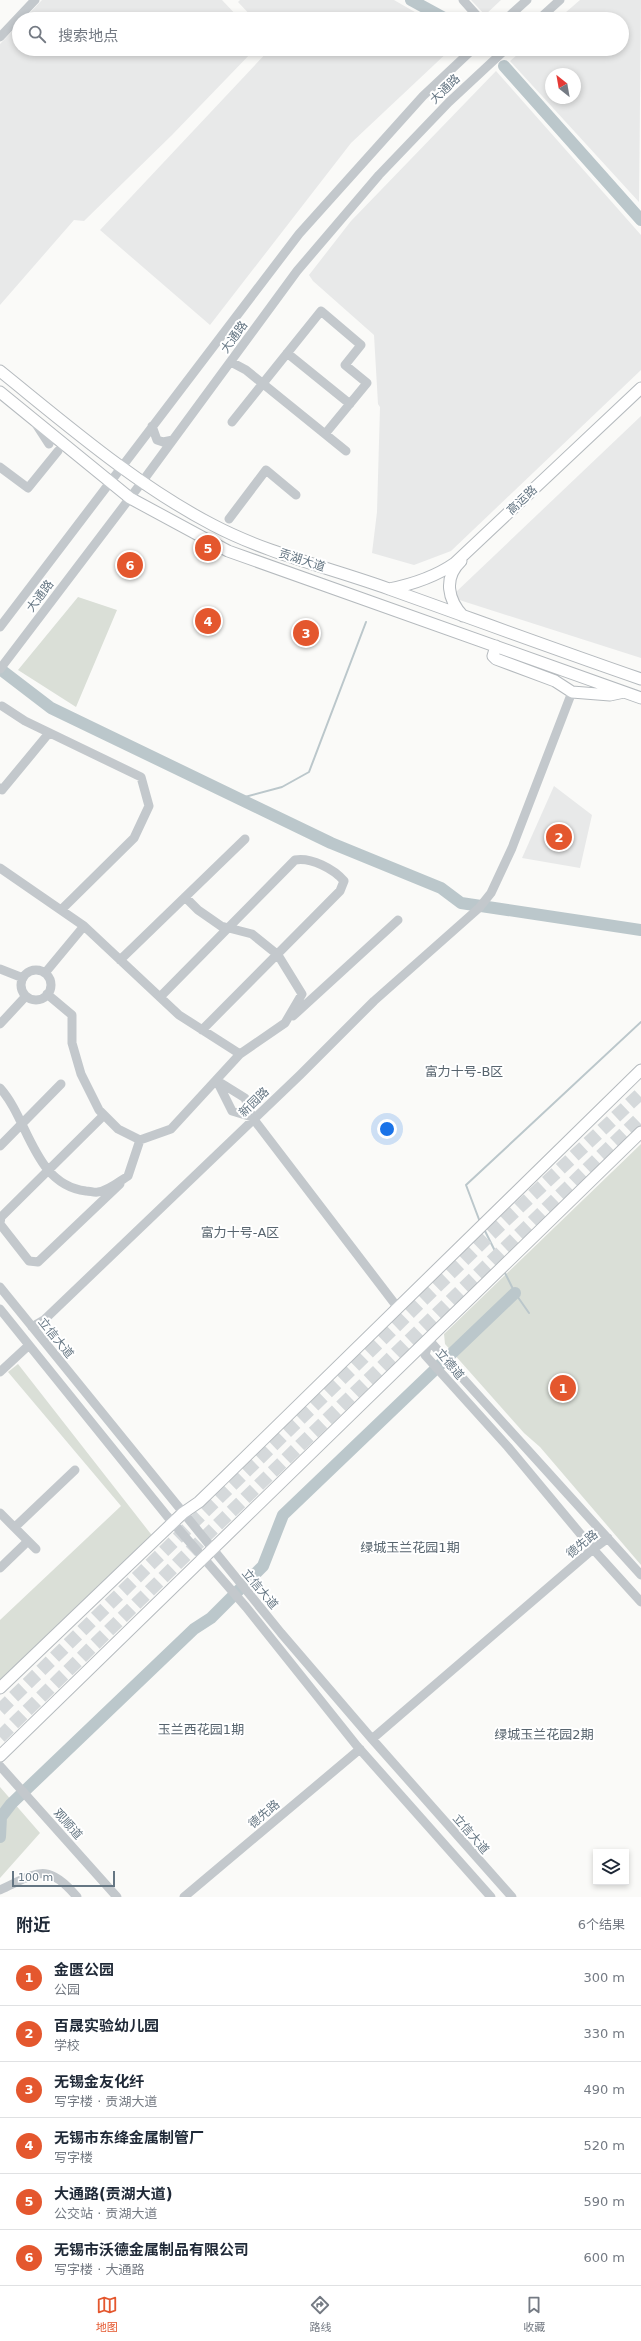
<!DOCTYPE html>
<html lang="zh">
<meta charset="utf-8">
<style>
body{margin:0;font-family:"DejaVu Sans","Noto Sans SC",sans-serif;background:#f2f2f3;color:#1f2937}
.controls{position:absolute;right:12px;bottom:12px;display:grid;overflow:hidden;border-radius:0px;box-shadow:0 2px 6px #0003}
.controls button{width:36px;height:36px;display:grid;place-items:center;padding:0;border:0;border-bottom:1px solid #e0e1e3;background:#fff;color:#1f2937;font:20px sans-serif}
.compass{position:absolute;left:545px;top:68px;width:36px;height:36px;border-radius:50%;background:#fff;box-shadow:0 2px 6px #0003;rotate:329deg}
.scale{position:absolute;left:12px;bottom:10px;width:103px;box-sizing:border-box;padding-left:4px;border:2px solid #657683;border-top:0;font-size:11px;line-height:14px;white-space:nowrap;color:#657683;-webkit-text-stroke:3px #fff;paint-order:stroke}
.you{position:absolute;left:387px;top:1129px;width:14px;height:14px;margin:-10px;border:3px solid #fff;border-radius:50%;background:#1a73e8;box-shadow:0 0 0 6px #1a73e833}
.badge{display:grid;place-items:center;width:26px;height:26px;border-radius:50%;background:#e4572e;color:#fff;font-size:13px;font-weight:700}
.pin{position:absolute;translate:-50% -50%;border:2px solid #fff;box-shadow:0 1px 4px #0006}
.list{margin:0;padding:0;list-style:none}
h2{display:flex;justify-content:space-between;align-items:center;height:52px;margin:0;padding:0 16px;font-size:17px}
h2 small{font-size:13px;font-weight:400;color:#747a83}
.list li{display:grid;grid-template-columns:26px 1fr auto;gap:12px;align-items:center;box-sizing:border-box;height:56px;padding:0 16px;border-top:1px solid #e0e1e3}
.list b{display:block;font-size:15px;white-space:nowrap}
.list p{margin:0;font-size:13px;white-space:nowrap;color:#747a83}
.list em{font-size:13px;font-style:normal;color:#747a83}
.icon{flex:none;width:22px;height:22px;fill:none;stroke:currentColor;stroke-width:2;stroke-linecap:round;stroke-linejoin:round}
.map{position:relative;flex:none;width:641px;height:1897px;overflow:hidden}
.search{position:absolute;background:#fff;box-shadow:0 2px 6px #0003;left:12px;right:12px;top:12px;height:44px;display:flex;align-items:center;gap:10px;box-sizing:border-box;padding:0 14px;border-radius:22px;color:#747a83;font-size:15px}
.sheet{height:388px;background:#fff}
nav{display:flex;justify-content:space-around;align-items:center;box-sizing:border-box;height:56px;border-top:1px solid #e0e1e3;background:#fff;font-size:11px;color:#747a83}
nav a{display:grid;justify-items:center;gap:2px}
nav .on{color:#e4572e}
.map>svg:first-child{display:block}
.built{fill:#e8e9e9;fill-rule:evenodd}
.green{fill:#dadfd7}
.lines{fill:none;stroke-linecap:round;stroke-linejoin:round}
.stream{stroke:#bbc7cb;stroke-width:2}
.river{stroke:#bbc7cb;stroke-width:12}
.highway-tunnel{stroke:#d5d9db;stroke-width:13;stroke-dasharray:13 6;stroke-linecap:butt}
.major-casing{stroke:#b5babe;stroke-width:13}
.minor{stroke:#c3c8cc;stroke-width:9}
.major{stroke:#fff;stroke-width:11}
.minor-bridge{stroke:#c3c8cc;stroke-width:9}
.labels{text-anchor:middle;stroke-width:4;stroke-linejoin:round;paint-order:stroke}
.street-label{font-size:12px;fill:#657683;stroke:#fff}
.neighbourhood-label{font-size:13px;fill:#57646e;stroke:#fff}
</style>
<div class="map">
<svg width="641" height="1897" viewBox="0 0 641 1897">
<rect width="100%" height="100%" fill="#fafaf8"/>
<!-- built -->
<path class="built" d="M 42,0 L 222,0 L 240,19 L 24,19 Z
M 240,0 L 394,0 L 427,19 L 254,19 L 238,2 Z
M 471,0 L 501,0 L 485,15 Z
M 580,0 L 641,0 L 639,202 L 510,61 L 524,49 L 622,49 L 622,19 L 558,19 ZM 551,74 L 575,74 L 575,98 L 551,98 Z
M 19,24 L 19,49 L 255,49 L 172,135 L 84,221 L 74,220 L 0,305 L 0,44 Z
M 270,49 L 451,49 L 351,143 L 210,325 L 100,230 Z
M 496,71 L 641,235 L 641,370 L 451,551 L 414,565 L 372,553 L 377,512 L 380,407 L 378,404 L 374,335 L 313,281 L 309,275 L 351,221 Z
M 641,416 L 641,658 L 450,597 L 456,592 Z
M 554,786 L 592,815 L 580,868 L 522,858 Z"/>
<!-- green -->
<path class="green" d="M 78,597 L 117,610 L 76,707 L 18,670 Z
M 641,1144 L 641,1565 L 540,1447 L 524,1433 L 445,1344 L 444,1334 Z
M 18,1364 L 154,1538 L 0,1685 L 0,1620 L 121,1506 L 8,1372 Z
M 0,1787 L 40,1833 L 0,1878 Z"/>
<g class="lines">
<!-- stream -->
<path class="stream" d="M 241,798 L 282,787 L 309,772 L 366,622
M 480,1222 L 466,1185 L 641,1022
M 484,1229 L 501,1263
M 504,1271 L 515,1293 L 529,1313"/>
<!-- river -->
<path class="river" d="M 411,0 L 446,19
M 504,66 L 641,220
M 0,669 L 51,708 L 331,843 L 441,888 L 461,903 L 641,930
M 0,1837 L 1,1817 L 11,1804 L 194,1629 L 211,1618 L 263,1566 L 283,1515 L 515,1293"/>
<!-- highway-tunnel -->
<path class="highway-tunnel" d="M 0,1710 L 491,1234 L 641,1093
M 0,1737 L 182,1559 L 641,1117"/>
<!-- major casing -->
<g class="major-casing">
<path id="major" d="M 0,371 C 67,425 136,485 213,525 C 268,554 331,568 389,589 C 473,619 557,650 641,679
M 0,392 L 130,498 L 228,551 L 641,698
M 461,561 C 443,578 448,600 463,616
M 389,589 C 414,584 435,577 455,563 L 641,388
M 496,646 L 493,656 L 496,659 L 555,681 L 572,692 L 610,695 L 624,692
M 0,1688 L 183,1513 L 199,1502 C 347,1359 493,1214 641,1070
M 0,1756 L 641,1132"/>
</g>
<!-- minor -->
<path class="minor" d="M 463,0 L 480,19
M 506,19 L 527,0
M 539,19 L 560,0
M 0,37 L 35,0
M 287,353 L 350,404
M 231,362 L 246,370 L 346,451
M 232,422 L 321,311 L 361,345 L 345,365 L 367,383 L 325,434
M 36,424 L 49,444
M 152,426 L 157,440 L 163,442 L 173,440
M 0,467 L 28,488 L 58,451
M 229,519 L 266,470 L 296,495
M 0,627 L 299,234 L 423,96 L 473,49
M 0,669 L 142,482 L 297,271 L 379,175 L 449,102 L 506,49
M 2,706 L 25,721 L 141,777 L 149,806 L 134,838 L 61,910
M 0,788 L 2,790 L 49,733
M 0,868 L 84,926 L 45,973
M 185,897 L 198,910 L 221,926 L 252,934 L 278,955 L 302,994 L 285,1023 L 240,1054
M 120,960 L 245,839
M 0,969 L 23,978
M21 985a15 15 0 1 1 30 0a15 15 0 1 1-30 0Z
M 47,994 L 72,1015 L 72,1043 L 81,1074 L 99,1110 L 118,1129 L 140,1140 L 171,1129 L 240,1054 L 179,1015 L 84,926
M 160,997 L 295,860 C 311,857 334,869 344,881 L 340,891 L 202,1030
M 293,1016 L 398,920
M 0,1024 L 26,996
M 216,1080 L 245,1098 L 252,1117 L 398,1308
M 217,1081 L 232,1111 L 252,1117
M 0,1088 C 29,1120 34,1185 86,1191 C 90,1191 95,1193 98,1192 C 108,1191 120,1181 128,1176 L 140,1140
M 0,1146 L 61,1084
M 0,1223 L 1,1217 L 104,1115
M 0,1224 L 29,1261 L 38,1262 L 120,1184
M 0,1287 L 281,1633 L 372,1739 L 512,1897
M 0,1309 L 167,1516 L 246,1607 L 357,1746 L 491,1897
M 32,1327 L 44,1320 L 300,1075 L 374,1001 L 479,908 L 491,893 L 512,848 L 572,692
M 429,1340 L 425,1355 L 508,1447 L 593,1549 L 641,1602
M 429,1340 L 442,1355
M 448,1362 L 641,1575
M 0,1372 L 28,1346
M 0,1513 L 36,1549
M 15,1527 L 75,1470
M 0,1568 L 28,1541
M 372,1739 L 593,1549 L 608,1538
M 0,1766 L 117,1897
M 0,1890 C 37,1873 47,1861 77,1897
M 184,1897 L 360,1749"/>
<!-- major -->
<use href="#major" class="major"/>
<!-- minor-bridge -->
<path class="minor-bridge" d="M 442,1355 L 448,1362"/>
</g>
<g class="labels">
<!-- street labels -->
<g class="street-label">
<text transform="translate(445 89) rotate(-44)" y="4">大通路</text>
<text transform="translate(234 337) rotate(-54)" y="4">大通路</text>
<text transform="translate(522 500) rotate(-43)" y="4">高运路</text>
<text transform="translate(302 560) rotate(18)" y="4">贡湖大道</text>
<text transform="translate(40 596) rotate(-53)" y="4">大通路</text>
<text transform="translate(254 1102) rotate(-44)" y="4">新园路</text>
<text transform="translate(56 1338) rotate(51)" y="4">立信大道</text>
<text transform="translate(450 1364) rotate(50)" y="4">立德道</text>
<text transform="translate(582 1544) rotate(-39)" y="4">德先路</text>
<text transform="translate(260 1589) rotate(50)" y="4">立信大道</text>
<text transform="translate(264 1814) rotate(-40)" y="4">德先路</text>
<text transform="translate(68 1824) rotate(48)" y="4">观顺道</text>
<text transform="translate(471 1834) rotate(49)" y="4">立信大道</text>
</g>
<!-- neighbourhood labels -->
<g class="neighbourhood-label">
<text x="464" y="1076">富力十号-B区</text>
<text x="240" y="1237">富力十号-A区</text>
<text x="410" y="1552">绿城玉兰花园1期</text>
<text x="201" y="1734">玉兰西花园1期</text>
<text x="544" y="1739">绿城玉兰花园2期</text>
</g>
</g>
</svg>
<div class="controls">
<button><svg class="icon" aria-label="layers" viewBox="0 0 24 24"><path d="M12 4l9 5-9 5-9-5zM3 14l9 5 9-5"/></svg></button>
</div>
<svg class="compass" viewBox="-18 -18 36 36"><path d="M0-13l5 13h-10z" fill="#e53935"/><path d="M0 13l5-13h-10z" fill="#747a83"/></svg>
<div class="scale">100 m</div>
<div class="you"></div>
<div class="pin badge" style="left:563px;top:1388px">1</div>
<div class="pin badge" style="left:559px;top:837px">2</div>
<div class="pin badge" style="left:306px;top:633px">3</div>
<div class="pin badge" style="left:208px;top:621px">4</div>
<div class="pin badge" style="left:208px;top:548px">5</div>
<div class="pin badge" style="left:130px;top:565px">6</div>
<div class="search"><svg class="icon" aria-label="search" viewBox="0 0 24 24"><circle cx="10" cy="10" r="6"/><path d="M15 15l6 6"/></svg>搜索地点</div>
</div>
<section class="sheet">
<h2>附近<small>6个结果</small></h2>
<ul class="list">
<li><span class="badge">1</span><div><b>金匮公园</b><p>公园</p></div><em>300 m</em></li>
<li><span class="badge">2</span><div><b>百晟实验幼儿园</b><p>学校</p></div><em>330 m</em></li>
<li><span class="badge">3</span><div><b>无锡金友化纤</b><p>写字楼 · 贡湖大道</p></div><em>490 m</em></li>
<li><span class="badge">4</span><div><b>无锡市东绛金属制管厂</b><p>写字楼</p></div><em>520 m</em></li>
<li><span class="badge">5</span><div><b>大通路(贡湖大道)</b><p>公交站 · 贡湖大道</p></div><em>590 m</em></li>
<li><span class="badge">6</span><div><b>无锡市沃德金属制品有限公司</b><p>写字楼 · 大通路</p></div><em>600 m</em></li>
</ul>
</section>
<nav>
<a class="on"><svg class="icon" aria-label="map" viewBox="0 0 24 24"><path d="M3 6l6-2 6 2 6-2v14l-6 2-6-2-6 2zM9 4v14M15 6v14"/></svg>地图</a>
<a><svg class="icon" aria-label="directions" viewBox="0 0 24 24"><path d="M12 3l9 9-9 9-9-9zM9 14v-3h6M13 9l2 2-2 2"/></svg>路线</a>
<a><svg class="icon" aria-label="saved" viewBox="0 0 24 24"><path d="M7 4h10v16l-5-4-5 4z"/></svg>收藏</a>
</nav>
